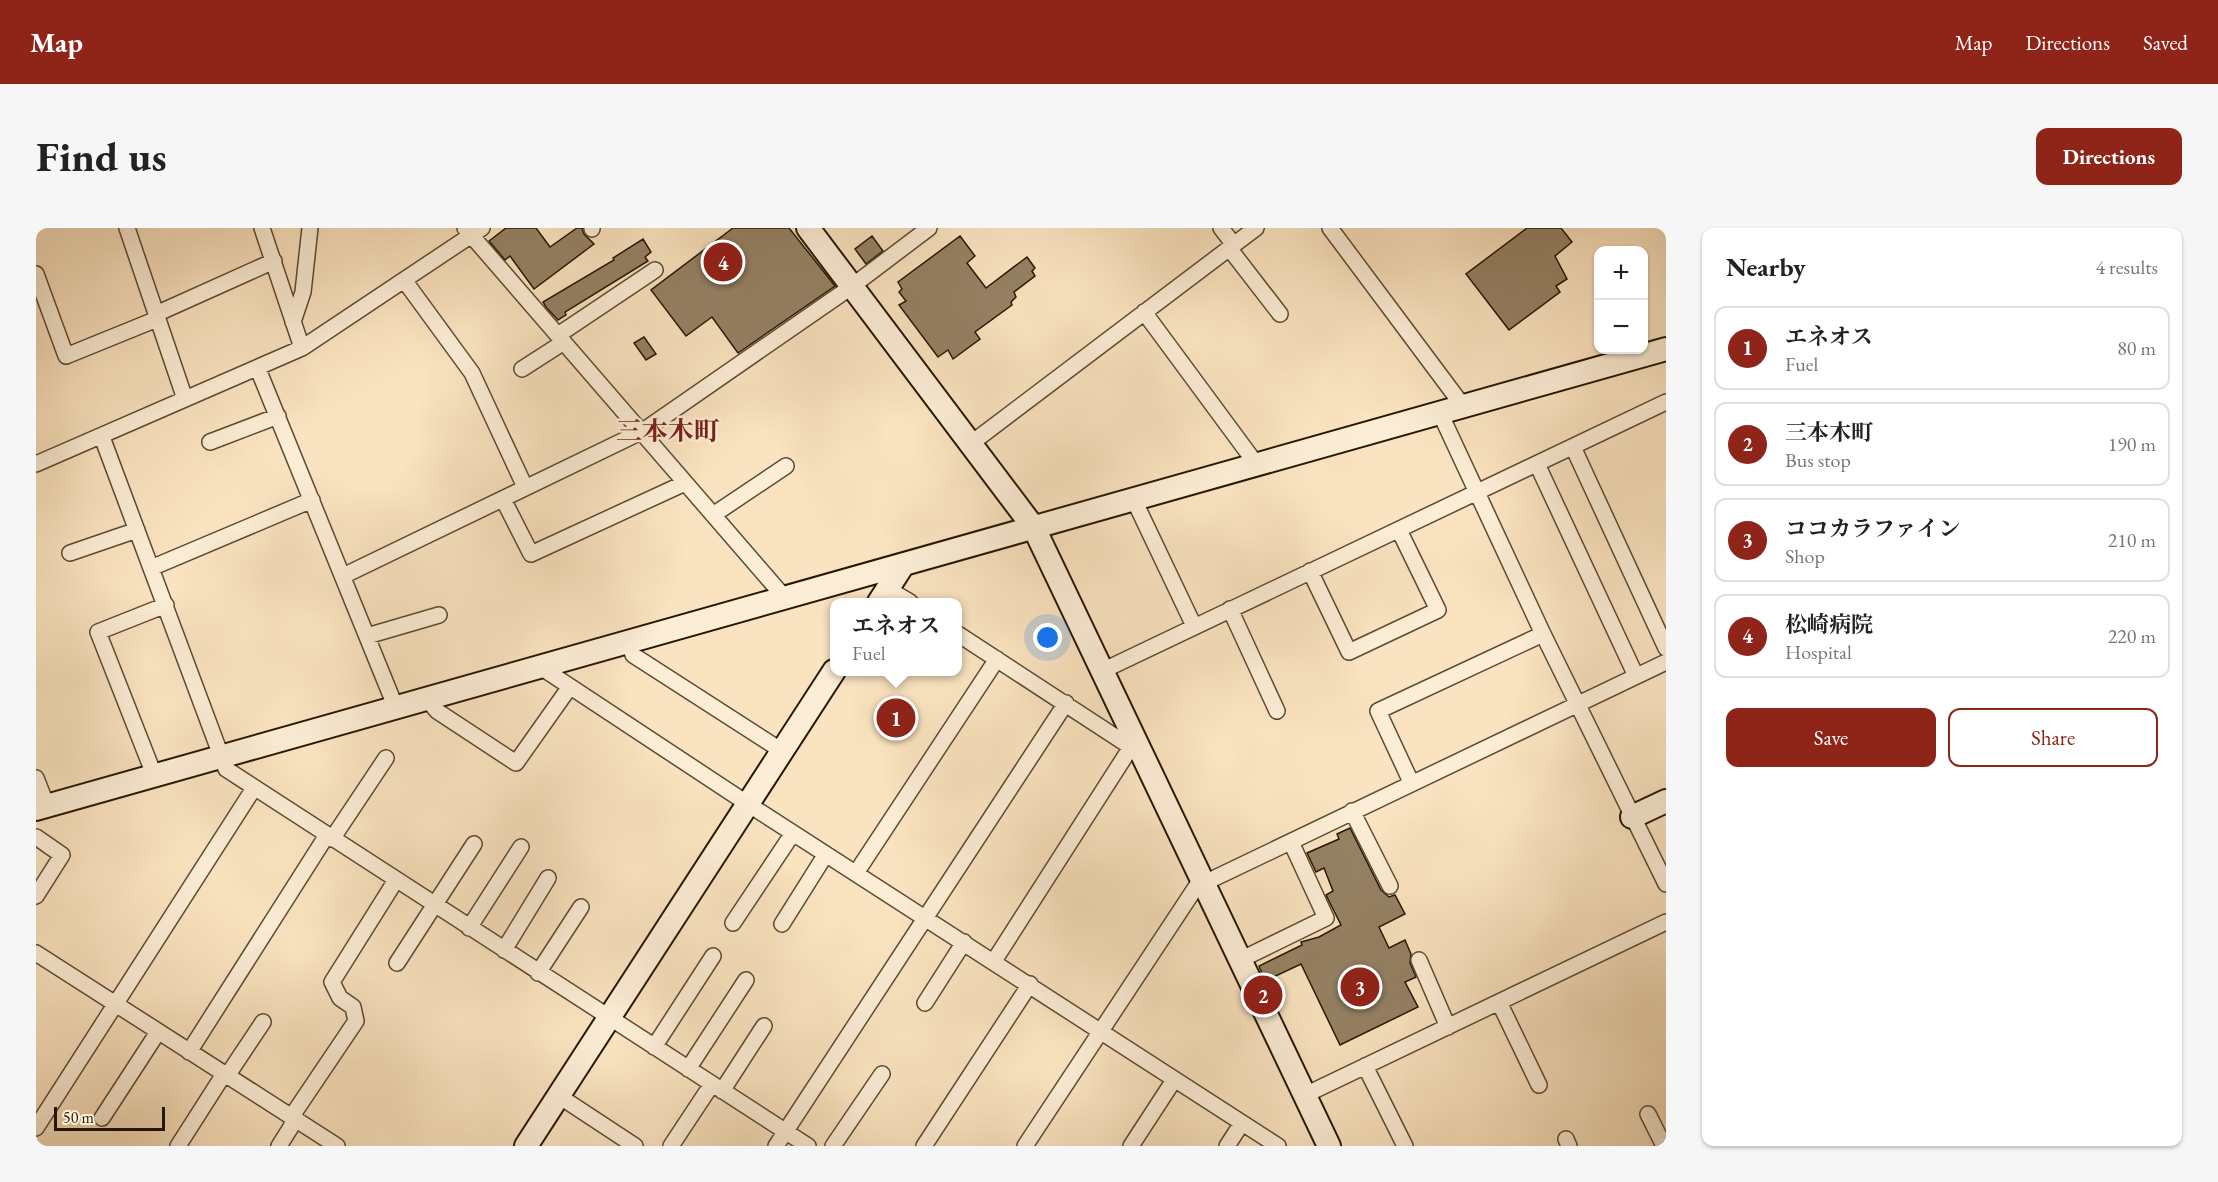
<!DOCTYPE html>
<meta charset="utf-8">
<style>
body{margin:0;font-family:"EB Garamond","Noto Serif JP",serif;background:#f6f6f6;color:#222}
.controls{position:absolute;right:18px;top:18px;display:grid;overflow:hidden;border-radius:12px;box-shadow:0 2px 4px #0004}
.controls button{width:54px;height:54px;display:grid;place-items:center;padding:0;border:0;border-bottom:2px solid #e0e0e0;background:#fff;color:#222;font:30px sans-serif}
.scale{position:absolute;left:18px;bottom:15px;width:111px;box-sizing:border-box;padding-left:6px;border:3px solid #271701;border-top:0;font-size:16px;line-height:21px;white-space:nowrap;color:#271701;-webkit-text-stroke:4px #fcedd6;paint-order:stroke}
.you{position:absolute;left:1012px;top:410px;width:21px;height:21px;margin:-15px;border:4px solid #fff;border-radius:50%;background:#1a73e8;box-shadow:0 0 0 9px #1a73e833}
.badge{display:grid;place-items:center;width:39px;height:39px;border-radius:50%;background:#8f2418;color:#fff;font-size:20px;font-weight:700}
.pin{position:absolute;translate:-50% -50%;border:3px solid #fff;box-shadow:0 2px 6px #0006}
.popup{position:absolute;left:794px;top:370px;width:132px;height:78px;box-sizing:border-box;display:grid;place-content:center;border-radius:12px;background:#fff;filter:drop-shadow(0 2px 4px #0005);font-size:20px;white-space:nowrap;color:#767676}
.popup b{font-size:22px;color:#222}
.popup::after{content:'';position:absolute;left:50%;top:100%;margin-left:-12px;border:12px solid transparent;border-top-color:#fff}
.list{margin:0;padding:0;list-style:none}
h2{display:flex;justify-content:space-between;align-items:center;height:78px;margin:0;padding:0 24px;font-size:26px}
h2 small{font-size:20px;font-weight:400;color:#767676}
.list li{display:grid;grid-template-columns:39px 1fr auto;gap:18px;align-items:center;box-sizing:border-box;height:84px;margin:0 12px 12px;padding:0 12px;border:2px solid #e0e0e0;border-radius:12px}
.list b{display:block;font-size:22px;white-space:nowrap}
.list p{margin:0;font-size:20px;white-space:nowrap;color:#767676}
.list em{font-size:20px;font-style:normal;color:#767676}
.actions{display:flex;gap:12px;padding:18px 24px}
.actions a{flex:1;padding:14px 0;border:2px solid #8f2418;border-radius:12px;text-align:center;font-size:21px;color:#8f2418}
.actions .main{background:#8f2418;color:#fff}
.map{position:relative;flex:none;width:1630px;height:918px;overflow:hidden;border-radius:12px}
header{display:flex;align-items:center;gap:36px;box-sizing:border-box;height:84px;padding:0 30px;background:#8f2418;color:#fff}
header strong{font-size:28px}
nav{display:flex;gap:33px;margin-inline-start:auto;font-size:21px}
.intro{display:flex;align-items:center;justify-content:space-between;box-sizing:border-box;height:144px;padding:0 36px}
h1{margin:0;font-size:42px}
.button{padding:15px 27px;border-radius:12px;background:#8f2418;color:#fff;font-size:21px;font-weight:700}
main{display:flex;gap:36px;padding:0 36px}
aside{flex:1;background:#fff;border-radius:12px;box-shadow:0 2px 4px #0004}
.map>svg:first-child{display:block}
.building{fill:#958164;stroke:#271701;stroke-width:1.5}
.lines{fill:none;stroke-linecap:round;stroke-linejoin:round}
.street-casing{stroke:#5c4a31;stroke-width:18}
.secondary-casing{stroke:#271701;stroke-width:26}
.street{stroke:#fcedd6;stroke-width:15}
.secondary{stroke:#fcedd6;stroke-width:22}
.labels{text-anchor:middle;stroke-width:5;stroke-linejoin:round;paint-order:stroke}
.quarter-label{font-size:26px;font-weight:bold;fill:#7a1f14;stroke:#fcedd6}
</style>
<header>
<strong>Map</strong>
<nav><a>Map</a><a>Directions</a><a>Saved</a></nav>
</header>
<div class="intro"><h1>Find us</h1><a class="button">Directions</a></div>
<main>
<div class="map">
<svg width="1630" height="918" viewBox="0 0 1630 918">
<rect width="100%" height="100%" fill="#fae3c0"/>
<filter id="stains"><feTurbulence type="fractalNoise" baseFrequency=".00333" numOctaves="4"/><feColorMatrix values="0 0 0 0 .2 0 0 0 0 .09 0 0 0 0 .02 0 0 0 .5 -.17"/></filter>
<radialGradient id="worn" r=".72"><stop offset=".6" stop-color="#630" stop-opacity="0"/><stop offset="1" stop-color="#630" stop-opacity=".3"/></radialGradient>
<!-- building -->
<path class="building" d="M 470,0 L 500,0 L 514,19 L 541,0 L 546,0 L 548,6 L 558,16 L 498,61 L 474,28 L 469,32 L 453,13 Z
M 697,0 L 753,0 L 799,58 L 702,125 L 676,89 L 650,108 L 615,62 Z
M 1491,0 L 1525,0 L 1536,14 L 1519,28 L 1531,51 L 1520,58 L 1524,64 L 1473,102 L 1430,46 Z
M 836,8 L 847,23 L 830,36 L 819,21 Z
M 924,8 L 939,28 L 931,35 L 950,60 L 991,29 L 999,40 L 996,43 L 999,48 L 978,64 L 980,69 L 975,74 L 976,77 L 939,104 L 944,111 L 917,131 L 912,122 L 902,129 L 863,77 L 870,73 L 863,64 L 866,61 L 862,54 Z
M 607,11 L 615,24 L 609,29 L 612,33 L 529,84 L 530,87 L 522,92 L 510,79 L 507,74 L 578,32 L 577,30 Z
M 608,109 L 620,126 L 610,132 L 598,115 Z
M 1314,600 L 1345,662 L 1353,669 L 1359,667 L 1369,686 L 1343,699 L 1353,720 L 1369,712 L 1375,726 L 1374,735 L 1380,749 L 1369,754 L 1382,779 L 1304,817 L 1265,736 L 1229,753 L 1223,738 L 1266,717 L 1265,714 L 1283,709 L 1305,697 L 1290,667 L 1297,663 L 1288,640 L 1280,644 L 1271,625 L 1303,611 L 1301,606 Z"/>
<g class="lines">
<!-- street casing -->
<g class="street-casing">
<path id="street" d="M 91,0 L 149,171
M 226,0 L 266,120
M 429,0 L 749,370
M 556,0 L 556,1
M 1185,0 L 1198,17
M 1294,0 L 1427,178
M 1193,20 L 1244,86
M 0,46 L 30,128 L 121,91
M 368,52 L 436,145 L 489,259
M 1108,84 L 1221,237
M 120,86 L 238,33
M 257,94 L 267,64 L 274,0
M 522,107 L 619,42
M 222,141 L 360,480
M 486,141 L 528,114
M 1404,185 L 1507,406 L 1630,656
M 66,209 L 190,541 L 772,918
M 174,214 L 242,188
M 933,217 L 1220,0
M 1537,219 L 1630,420
M 0,236 L 266,120 L 446,0
M 1501,236 L 1600,448
M 467,271 L 495,326 L 649,255
M 1098,272 L 1158,398
M 677,287 L 750,238
M 34,325 L 101,302
M 115,340 L 276,272
M 1274,343 L 1313,424 L 1402,382 L 1363,302
M 307,348 L 607,203 L 815,59 L 893,0
M 852,361 L 874,374
M 1194,381 L 1241,483
M 922,406 L 1095,519 L 1102,517
M 331,408 L 403,387
M 593,415 L 597,427 L 746,523
M 506,440 L 712,576 L 1242,918
M 1066,443 L 1630,174
M 392,472 L 401,483 L 480,535 L 533,460
M 119,549 L 62,404 L 130,377
M 0,550 L 11,578
M 1375,554 L 1342,483 L 1507,406
M 1316,583 L 1354,658
M 0,609 L 26,627 L 0,668
M 296,611 L 350,530
M 820,645 L 961,431
M 697,695 L 757,605
M 746,696 L 790,626
M 433,700 L 485,619
M 468,722 L 512,650
M 0,725 L 301,918
M 1204,732 L 1290,690 L 1255,614
M 1383,732 L 1412,799
M 958,733 L 1095,519
M 361,735 L 438,616
M 502,745 L 545,679
M 1463,774 L 1503,857
M 889,775 L 928,714
M 618,819 L 677,728
M 153,824 L 291,607
M 1329,838 L 1369,918
M 652,841 L 710,752
M 191,848 L 227,794
M 686,863 L 728,798
M 1269,867 L 1630,694
M 523,868 L 599,918
M 1612,886 L 1628,918
M 66,890 L 122,804
M 0,900 L 218,560
M 1530,911 L 1533,918
M 142,918 L 188,846
M 243,918 L 255,899 L 260,882 L 320,793 L 317,779 L 304,770 L 296,754 L 360,652
M 635,918 L 676,856
M 740,918 L 1030,475
M 797,918 L 846,846
M 888,918 L 994,756
M 989,918 L 1160,659 L 1630,434
M 1095,918 L 1138,852
M 1191,918 L 1206,895"/>
</g>
<!-- secondary casing -->
<g class="secondary-casing">
<path id="secondary" d="M 772,0 L 998,300 L 1293,918
M 843,374 L 867,337
M 0,581 L 1630,121
M 1596,589 L 1630,573
M 490,918 L 798,443"/>
</g>
<!-- street -->
<use href="#street" class="street"/>
<!-- secondary -->
<use href="#secondary" class="secondary"/>
</g>
<g class="labels">
<!-- quarter labels -->
<g class="quarter-label">
<text x="632" y="212">三本木町</text>
</g>
</g>
<rect width="100%" height="100%" filter="url(#stains)"/>
<rect width="100%" height="100%" fill="url(#worn)"/>
</svg>
<div class="controls">
<button>+</button>
<button>−</button>
</div>
<div class="scale">50 m</div>
<div class="you"></div>
<div class="pin badge" style="left:860px;top:490px">1</div>
<div class="popup"><b>エネオス</b>Fuel</div>
<div class="pin badge" style="left:1227px;top:767px">2</div>
<div class="pin badge" style="left:1324px;top:759px">3</div>
<div class="pin badge" style="left:687px;top:34px">4</div>
</div>
<aside>
<h2>Nearby<small>4 results</small></h2>
<ul class="list">
<li><span class="badge">1</span><div><b>エネオス</b><p>Fuel</p></div><em>80 m</em></li>
<li><span class="badge">2</span><div><b>三本木町</b><p>Bus stop</p></div><em>190 m</em></li>
<li><span class="badge">3</span><div><b>ココカラファイン</b><p>Shop</p></div><em>210 m</em></li>
<li><span class="badge">4</span><div><b>松崎病院</b><p>Hospital</p></div><em>220 m</em></li>
</ul>
<div class="actions"><a class="main">Save</a><a>Share</a></div>
</aside>
</main>
